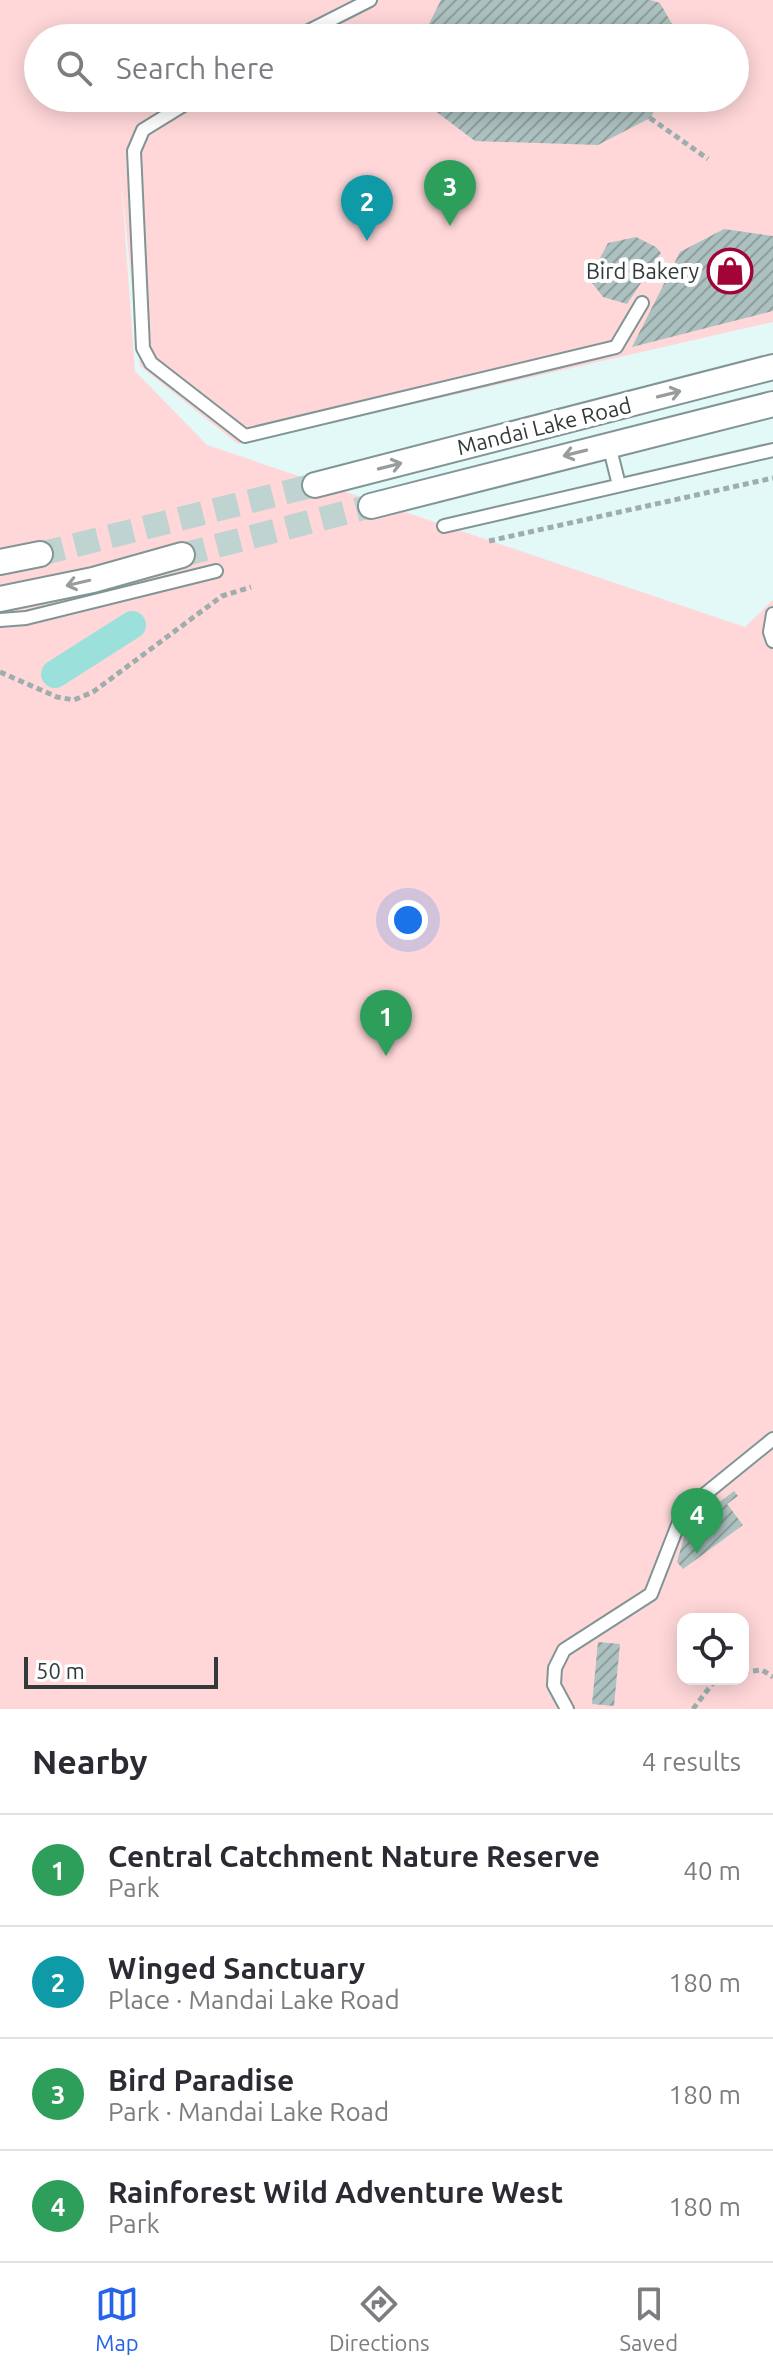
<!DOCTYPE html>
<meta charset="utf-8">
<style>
body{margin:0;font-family:Ubuntu,sans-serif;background:#f2f2f3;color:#2b2b33}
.controls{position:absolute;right:24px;bottom:24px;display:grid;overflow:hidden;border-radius:16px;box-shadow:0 4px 20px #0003}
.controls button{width:72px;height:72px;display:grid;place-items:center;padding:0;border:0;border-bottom:2px solid #e1e1e2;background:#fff;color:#2b2b33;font:40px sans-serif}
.scale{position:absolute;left:24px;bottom:20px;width:194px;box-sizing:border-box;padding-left:8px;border:4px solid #313a39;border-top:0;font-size:22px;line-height:28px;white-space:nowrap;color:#313a39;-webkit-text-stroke:6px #fff;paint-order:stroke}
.you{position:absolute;left:408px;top:920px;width:28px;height:28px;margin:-20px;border:6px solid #fff;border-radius:50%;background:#1a73e8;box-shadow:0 0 0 12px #1a73e833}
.badge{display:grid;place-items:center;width:52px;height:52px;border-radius:50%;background:#2563eb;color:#fff;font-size:26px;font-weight:700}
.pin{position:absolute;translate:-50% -66px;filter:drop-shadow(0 2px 4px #0008)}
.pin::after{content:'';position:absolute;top:42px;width:28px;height:24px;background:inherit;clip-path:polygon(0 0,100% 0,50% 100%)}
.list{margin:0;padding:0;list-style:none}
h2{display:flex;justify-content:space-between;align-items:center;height:104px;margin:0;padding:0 32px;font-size:34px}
h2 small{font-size:26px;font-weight:400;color:#7c7c81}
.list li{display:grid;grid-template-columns:52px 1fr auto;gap:24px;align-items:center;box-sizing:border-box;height:112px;padding:0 32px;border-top:2px solid #e1e1e2}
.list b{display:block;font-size:30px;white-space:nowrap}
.list p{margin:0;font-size:26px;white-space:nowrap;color:#7c7c81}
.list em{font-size:26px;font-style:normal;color:#7c7c81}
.icon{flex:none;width:44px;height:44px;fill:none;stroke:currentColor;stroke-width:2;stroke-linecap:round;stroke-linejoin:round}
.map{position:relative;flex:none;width:773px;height:1709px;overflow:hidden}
.search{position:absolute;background:#fff;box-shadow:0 4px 20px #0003;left:24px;right:24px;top:24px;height:88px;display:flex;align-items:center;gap:20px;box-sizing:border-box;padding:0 28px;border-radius:44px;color:#7c7c81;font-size:30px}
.sheet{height:552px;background:#fff}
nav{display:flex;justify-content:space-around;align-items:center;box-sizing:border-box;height:112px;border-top:2px solid #e1e1e2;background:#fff;font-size:22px;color:#7c7c81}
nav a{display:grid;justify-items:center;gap:4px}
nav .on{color:#2563eb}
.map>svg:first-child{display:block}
.park{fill:#ffd7d9;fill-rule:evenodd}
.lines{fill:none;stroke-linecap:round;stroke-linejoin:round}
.canal{stroke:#9ce0db;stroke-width:28}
.building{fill:url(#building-hatch)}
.street-tunnel{stroke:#bfd3d1;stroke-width:24;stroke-dasharray:24 12;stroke-linecap:butt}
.lane-casing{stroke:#819594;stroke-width:16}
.street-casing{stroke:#819594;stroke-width:28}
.path{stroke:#9daead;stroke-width:5;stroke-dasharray:6 4;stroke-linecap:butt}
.lane{stroke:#fff;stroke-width:12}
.street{stroke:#fff;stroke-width:24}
.oneway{stroke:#989c9c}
.labels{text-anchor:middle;stroke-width:8;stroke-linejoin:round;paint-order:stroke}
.poi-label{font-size:22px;fill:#313a39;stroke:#fff;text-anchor:end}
.street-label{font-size:22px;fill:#313a39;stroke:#fff}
</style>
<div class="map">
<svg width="773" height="1709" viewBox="0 0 773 1709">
<defs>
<pattern id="building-hatch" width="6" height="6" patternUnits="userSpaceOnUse" patternTransform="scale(2)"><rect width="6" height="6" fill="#adc2c0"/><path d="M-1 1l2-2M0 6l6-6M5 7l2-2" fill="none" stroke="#8d9f9d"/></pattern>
</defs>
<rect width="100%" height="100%" fill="#e3f9f7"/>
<!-- park -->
<path class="park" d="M 0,0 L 773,0 L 773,322 L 238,444 L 140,366 L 121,178 L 135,371 L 207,445 L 745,627 L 773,600 L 773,1709 L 0,1709 ZM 38,38 L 735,38 L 735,98 L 38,98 ZM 683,1619 L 743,1619 L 743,1679 L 683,1679 Z"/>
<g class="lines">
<!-- canal -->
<path class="canal" d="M 55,674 L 132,625"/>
</g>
<!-- building -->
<path class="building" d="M 441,0 L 650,0 L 660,3 L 680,38 L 422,38 Z
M 418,98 L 662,98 L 650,118 L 598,145 L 475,141 Z
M 724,229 L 773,236 L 773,311 L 632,347 L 680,252 Z
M 636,237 L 656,247 L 661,253 L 627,304 L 603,297 L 589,279 L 608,243 Z
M 734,1491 L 738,1496 L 727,1504 L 743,1525 L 683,1569 L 677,1562 L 687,1527 Z
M 598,1642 L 620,1644 L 614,1706 L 592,1704 Z"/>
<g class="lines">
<!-- street-tunnel -->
<path class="street-tunnel" d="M 40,554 L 315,485
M 182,555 L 371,506"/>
<!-- lane casing -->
<g class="lane-casing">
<path id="lane" d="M 295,38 L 370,0
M 195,98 L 143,130 L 134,151 L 143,348 L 151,363 L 245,436 L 616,347 L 642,303
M 609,445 L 619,485
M 444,526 L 773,450
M 773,614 L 770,632 L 773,641
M 0,620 L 26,618 L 216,571
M 567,1709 L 554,1685 L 555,1668 L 564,1650 L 651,1594 L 683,1512 L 773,1439"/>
</g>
<!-- street casing -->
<g class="street-casing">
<path id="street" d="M 315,485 L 773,367
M 371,506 L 773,404
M 0,562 L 40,554
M 0,599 L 93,580 L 182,555"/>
</g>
<!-- path -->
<path class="path" d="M 650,118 L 708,159
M 489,541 L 773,478
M 0,672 L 57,697 L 74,700 L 93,692 L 222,596 L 251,587
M 743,1672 L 762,1670 L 773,1677
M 693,1709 L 716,1679"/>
<!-- lane -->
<use href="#lane" class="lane"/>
<!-- street -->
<use href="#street" class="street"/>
</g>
<!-- one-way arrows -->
<defs><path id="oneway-shaft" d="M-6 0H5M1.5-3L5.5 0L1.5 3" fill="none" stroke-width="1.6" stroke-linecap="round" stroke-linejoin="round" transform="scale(2)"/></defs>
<g class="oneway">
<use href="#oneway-shaft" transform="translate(669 394) rotate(-14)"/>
<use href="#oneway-shaft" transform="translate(575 453) rotate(166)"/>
<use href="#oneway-shaft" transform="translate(390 466) rotate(-14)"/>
<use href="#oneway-shaft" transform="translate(78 583) rotate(167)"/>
</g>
<!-- icons -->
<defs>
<g id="shop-ring" transform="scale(2.3)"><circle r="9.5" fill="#fff" stroke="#a20437" stroke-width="1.5"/><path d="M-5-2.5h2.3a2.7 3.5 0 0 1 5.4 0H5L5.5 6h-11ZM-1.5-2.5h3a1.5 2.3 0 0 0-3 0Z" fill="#a20437"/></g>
</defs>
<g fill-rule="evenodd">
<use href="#shop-ring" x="730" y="271"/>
</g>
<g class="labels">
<!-- poi labels -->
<g class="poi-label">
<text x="699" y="279">Bird Bakery</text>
</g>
<!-- street labels -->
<g class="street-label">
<text transform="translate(544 426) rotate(-14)" y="8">Mandai Lake Road</text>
</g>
</g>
</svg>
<div class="controls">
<button><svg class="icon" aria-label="locate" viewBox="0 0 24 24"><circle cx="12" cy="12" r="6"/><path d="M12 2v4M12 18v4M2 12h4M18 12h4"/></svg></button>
</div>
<div class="scale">50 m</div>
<div class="you"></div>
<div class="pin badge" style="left:386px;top:1056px;background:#2e9e5b">1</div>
<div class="pin badge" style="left:367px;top:241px;background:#0f9aa8">2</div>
<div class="pin badge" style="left:450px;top:226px;background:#2e9e5b">3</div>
<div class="pin badge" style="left:697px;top:1554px;background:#2e9e5b">4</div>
<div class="search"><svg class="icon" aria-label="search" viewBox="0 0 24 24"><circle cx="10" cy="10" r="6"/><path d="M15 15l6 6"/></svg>Search here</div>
</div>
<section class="sheet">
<h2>Nearby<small>4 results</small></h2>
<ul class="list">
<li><span class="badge" style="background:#2e9e5b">1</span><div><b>Central Catchment Nature Reserve</b><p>Park</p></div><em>40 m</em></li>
<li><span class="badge" style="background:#0f9aa8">2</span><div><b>Winged Sanctuary</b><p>Place · Mandai Lake Road</p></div><em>180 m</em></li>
<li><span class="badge" style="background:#2e9e5b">3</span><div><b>Bird Paradise</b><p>Park · Mandai Lake Road</p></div><em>180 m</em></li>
<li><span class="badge" style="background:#2e9e5b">4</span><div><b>Rainforest Wild Adventure West</b><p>Park</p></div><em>180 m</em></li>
</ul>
</section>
<nav>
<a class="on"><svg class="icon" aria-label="map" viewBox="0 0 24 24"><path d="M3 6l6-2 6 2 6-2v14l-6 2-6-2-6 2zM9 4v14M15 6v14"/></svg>Map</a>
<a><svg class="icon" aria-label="directions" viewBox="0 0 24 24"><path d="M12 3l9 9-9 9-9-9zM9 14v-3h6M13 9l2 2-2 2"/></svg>Directions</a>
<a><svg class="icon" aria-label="saved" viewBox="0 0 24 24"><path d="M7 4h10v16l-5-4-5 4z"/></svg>Saved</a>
</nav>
